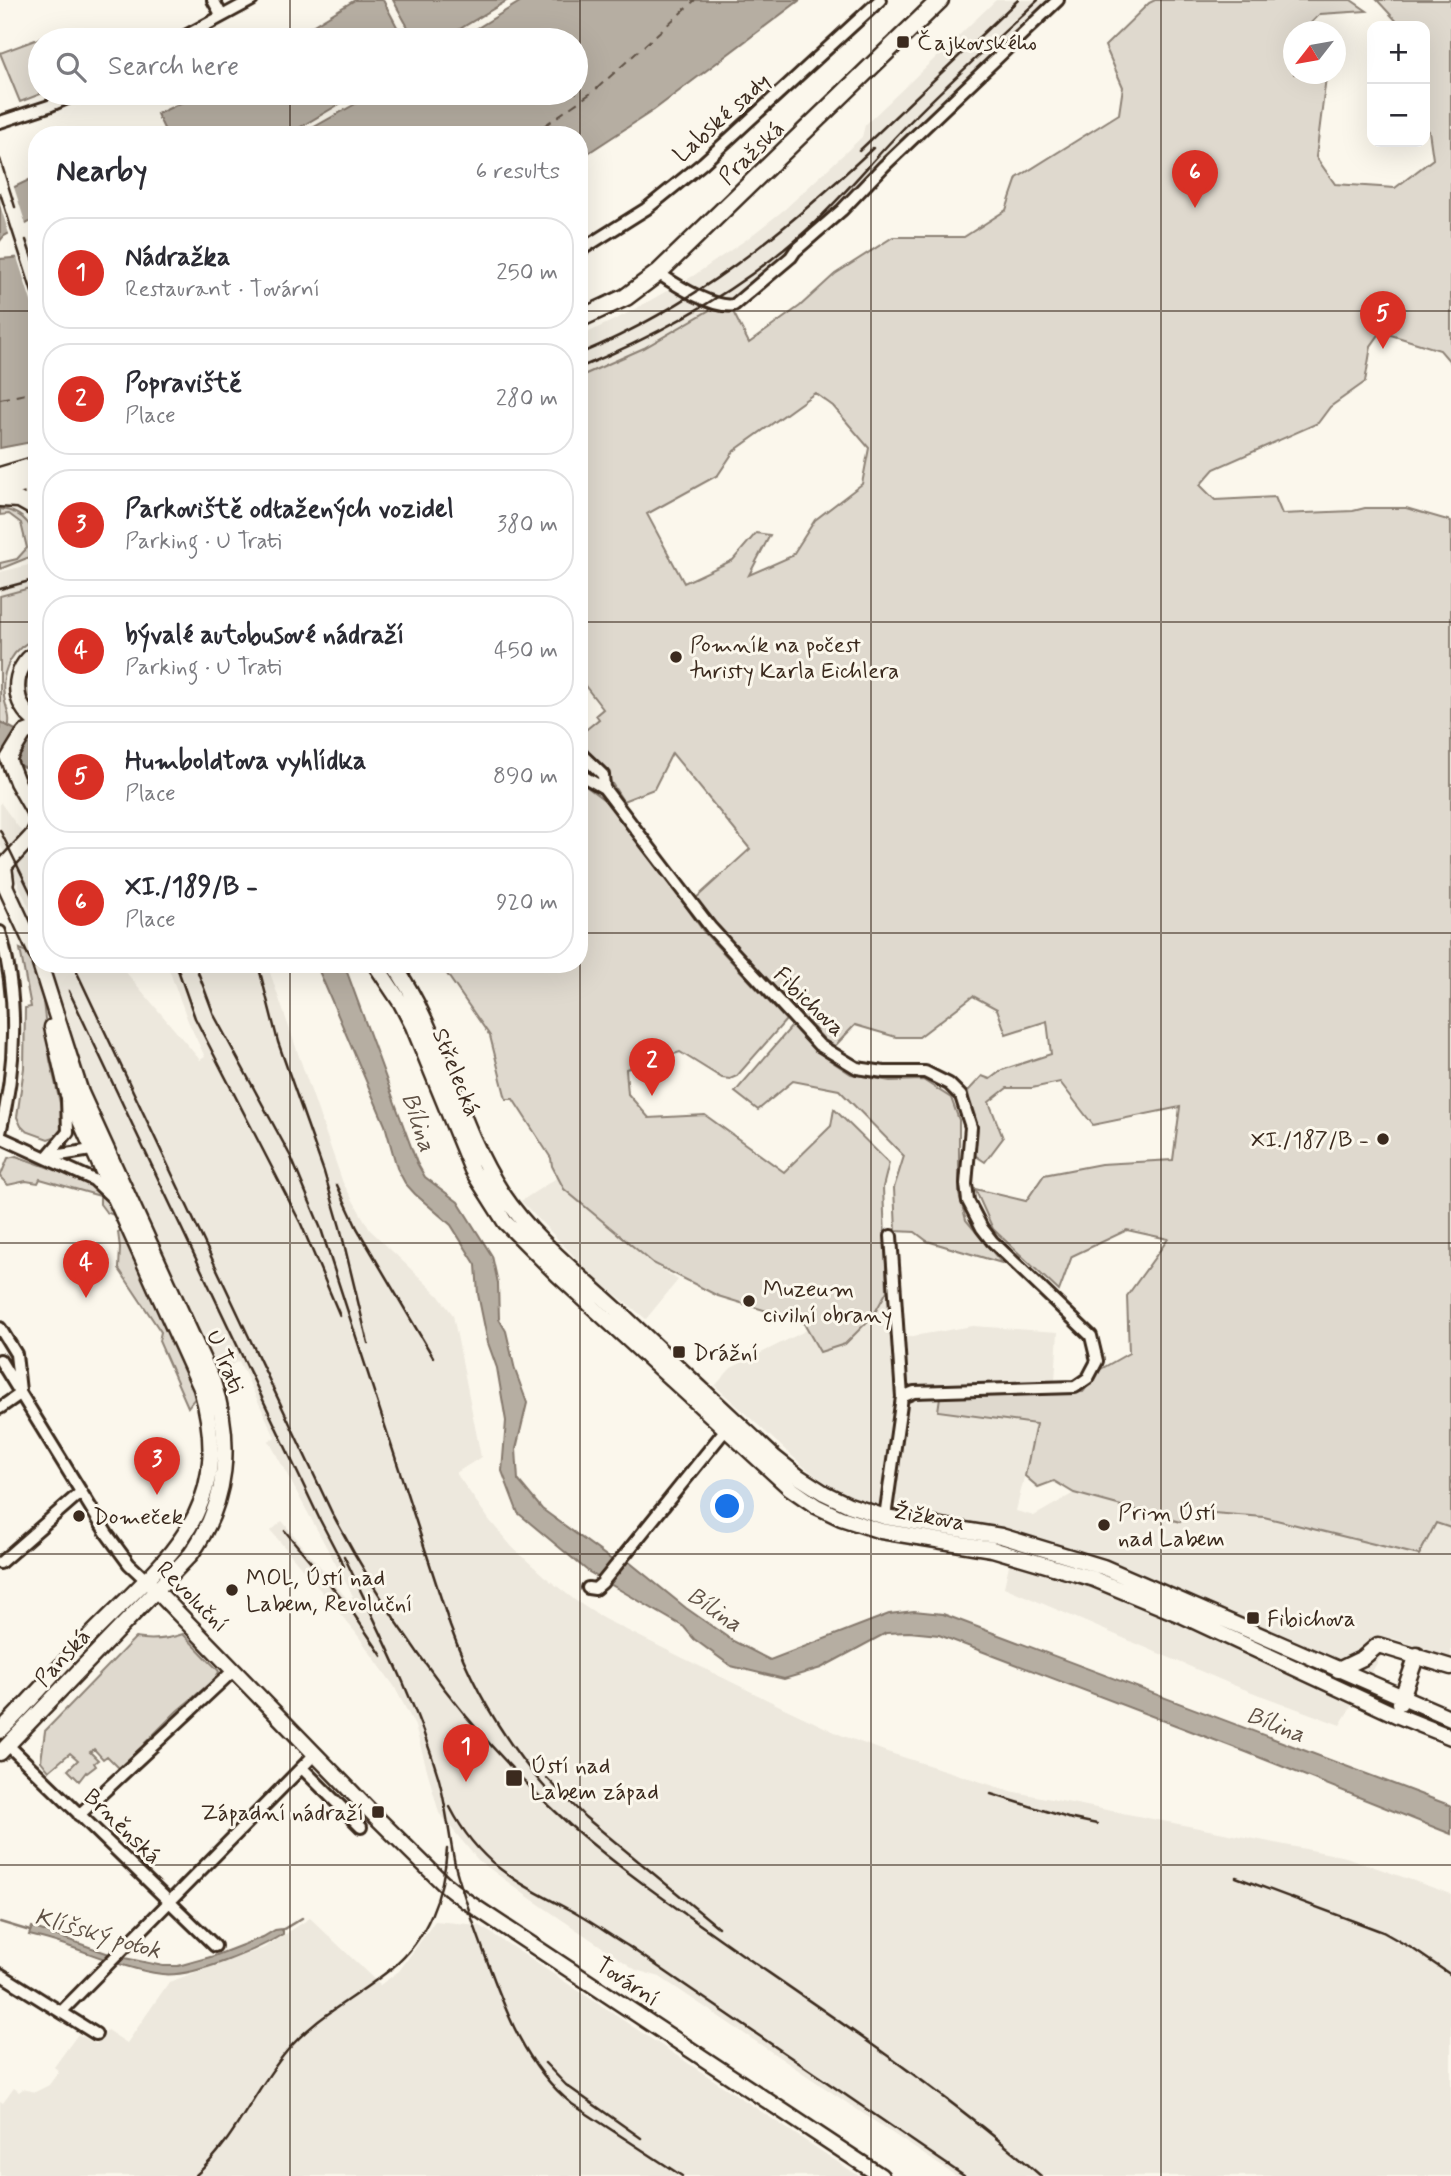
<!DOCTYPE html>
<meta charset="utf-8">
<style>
body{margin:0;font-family:Mynerve,sans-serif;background:#f2f2f3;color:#2b2b33}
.controls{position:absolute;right:21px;top:21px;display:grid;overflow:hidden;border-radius:14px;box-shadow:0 7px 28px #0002}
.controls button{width:63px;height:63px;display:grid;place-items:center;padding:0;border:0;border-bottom:2px solid #e1e1e2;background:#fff;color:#2b2b33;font:35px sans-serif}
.compass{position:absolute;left:1283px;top:21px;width:63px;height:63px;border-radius:50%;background:#fff;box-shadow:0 7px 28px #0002;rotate:239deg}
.you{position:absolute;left:728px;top:1507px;width:24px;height:24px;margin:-18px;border:5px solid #fff;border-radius:50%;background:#1a73e8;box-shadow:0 0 0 10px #1a73e833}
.badge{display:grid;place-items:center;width:46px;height:46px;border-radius:50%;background:#d93025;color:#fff;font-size:23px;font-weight:700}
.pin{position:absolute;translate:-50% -58px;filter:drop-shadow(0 2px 4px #0008)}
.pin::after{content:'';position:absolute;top:37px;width:24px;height:21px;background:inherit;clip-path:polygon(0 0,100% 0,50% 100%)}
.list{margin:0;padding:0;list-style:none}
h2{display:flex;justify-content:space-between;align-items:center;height:91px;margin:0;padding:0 28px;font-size:30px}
h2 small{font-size:23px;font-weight:400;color:#7c7c81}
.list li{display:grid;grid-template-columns:46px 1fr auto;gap:21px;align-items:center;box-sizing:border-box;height:112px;margin:0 14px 14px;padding:0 14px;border:2px solid #e1e1e2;border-radius:28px}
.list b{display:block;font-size:26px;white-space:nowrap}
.list p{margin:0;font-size:23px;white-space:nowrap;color:#7c7c81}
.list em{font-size:23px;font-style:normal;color:#7c7c81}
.icon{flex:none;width:38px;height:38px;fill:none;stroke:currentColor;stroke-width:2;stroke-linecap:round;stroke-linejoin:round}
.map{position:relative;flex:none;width:1451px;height:2176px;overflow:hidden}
.search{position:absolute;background:#fff;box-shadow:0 7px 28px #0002;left:28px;top:28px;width:560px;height:77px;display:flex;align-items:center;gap:18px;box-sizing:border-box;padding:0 24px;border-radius:38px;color:#7c7c81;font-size:26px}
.panel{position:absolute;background:#fff;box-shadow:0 7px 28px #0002;left:28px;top:126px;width:560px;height:847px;border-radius:28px}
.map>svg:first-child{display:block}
.built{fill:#ede8dd}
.green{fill:#dfd9ce;stroke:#8d8276;stroke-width:2;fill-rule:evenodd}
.water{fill:#b6aea2;stroke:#85796d;stroke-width:2}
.pier{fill:#fbf7ec}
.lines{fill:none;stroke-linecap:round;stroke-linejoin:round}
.stream{stroke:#85796d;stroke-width:2.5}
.ferry{stroke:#605246;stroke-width:2;stroke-dasharray:9 7;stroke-linecap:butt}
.street-casing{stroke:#3b2a1e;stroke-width:16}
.secondary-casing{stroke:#3b2a1e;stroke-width:19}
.primary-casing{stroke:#3b2a1e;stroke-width:21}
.street{stroke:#fbf7ec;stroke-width:10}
.secondary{stroke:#fbf7ec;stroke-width:14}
.primary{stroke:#fbf7ec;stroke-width:16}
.rail{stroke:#3b2a1e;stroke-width:2.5}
.grid{fill:none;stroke:#3b2a1e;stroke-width:2;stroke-opacity:0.55}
.poi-dot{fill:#3b2a1e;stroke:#fbf7ec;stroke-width:2.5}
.labels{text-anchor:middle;stroke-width:6;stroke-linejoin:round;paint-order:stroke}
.poi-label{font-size:23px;fill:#3b2a1e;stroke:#fbf7ec;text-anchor:start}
.street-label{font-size:23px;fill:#3b2a1e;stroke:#fbf7ec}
.water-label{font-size:24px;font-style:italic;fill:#605246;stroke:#fbf7ec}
</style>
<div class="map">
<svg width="1451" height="2176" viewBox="0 0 1451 2176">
<rect width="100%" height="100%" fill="#fbf7ec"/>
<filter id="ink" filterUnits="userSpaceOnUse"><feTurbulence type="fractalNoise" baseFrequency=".0143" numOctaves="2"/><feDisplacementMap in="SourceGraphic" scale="14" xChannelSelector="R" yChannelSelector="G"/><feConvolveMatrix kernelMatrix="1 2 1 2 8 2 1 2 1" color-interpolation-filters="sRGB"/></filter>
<g filter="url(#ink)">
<!-- built -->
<path class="built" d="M 996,0 L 1050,0 L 894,150 L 840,206 L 740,292 L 684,327 L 644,348 L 579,377 L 579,337 L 628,313 L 693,276 L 747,239 L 785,209 L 862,137 L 865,125 Z
M 37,563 L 37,588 L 0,598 L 0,572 Z
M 0,802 L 37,853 L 37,925 L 0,844 Z
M 50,964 L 119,964 L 200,1060 L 205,1057 L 188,1021 L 167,964 L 267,964 L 343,1183 L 370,1230 L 438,1295 L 453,1315 L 481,1457 L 456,1473 L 490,1521 L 513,1548 L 544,1576 L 576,1601 L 604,1619 L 782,1707 L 841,1735 L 887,1752 L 1010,1791 L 1346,1857 L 1451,1894 L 1451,2176 L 956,2176 L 660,1977 L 636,1970 L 524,1894 L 478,1860 L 439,1813 L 415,1726 L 394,1686 L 356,1633 L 271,1531 L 282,1521 L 347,1599 L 353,1596 L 269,1441 L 275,1437 L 239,1361 L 225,1368 L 214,1369 L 91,1102 Z
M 558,1177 L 564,1189 L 653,1263 L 678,1280 L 646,1319 L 594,1277 L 521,1201 Z
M 892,1290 L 895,1339 L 973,1326 L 1058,1332 L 1055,1381 L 1046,1384 L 941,1386 L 938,1411 L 1037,1424 L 1016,1511 L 1034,1516 L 1074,1493 L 1180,1522 L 1188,1511 L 1264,1517 L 1418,1555 L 1436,1523 L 1451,1528 L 1451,1658 L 1392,1638 L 1340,1725 L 1233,1685 L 1004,1587 L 1017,1530 L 873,1506 L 829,1485 L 803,1466 L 715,1386 L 731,1368 L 807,1330 L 820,1352 L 887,1291 Z
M 310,1918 L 380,1985 L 399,1971 L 435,1921 L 479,1925 L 859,2176 L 0,2176 L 0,2101 L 3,2103 L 14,2088 L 19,2092 L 23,2089 L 35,2092 L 49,2085 L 59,2071 L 54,2067 L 78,2034 L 96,2044 L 107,2030 L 127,2043 L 169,1982 L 264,1948 Z"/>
<!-- green -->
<path class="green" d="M 1155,0 L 1351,0 L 1367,11 L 1320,14 L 1303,31 L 1294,32 L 1294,74 L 1323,74 L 1326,77 L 1316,157 L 1335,184 L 1395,188 L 1433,159 L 1429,131 L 1425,128 L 1425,26 L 1401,26 L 1377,0 L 1451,0 L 1451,363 L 1440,350 L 1381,332 L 1371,346 L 1365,382 L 1330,407 L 1318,423 L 1214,469 L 1200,485 L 1215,500 L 1275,497 L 1282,514 L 1353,511 L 1365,508 L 1406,508 L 1451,521 L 1451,1528 L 1436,1523 L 1419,1555 L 1264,1517 L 1188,1511 L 1180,1522 L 1074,1493 L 1054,1481 L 1038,1487 L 1025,1476 L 1036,1424 L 938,1411 L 940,1397 L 1083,1392 L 1101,1369 L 1129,1353 L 1127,1296 L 1168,1239 L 1127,1230 L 1072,1256 L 1059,1291 L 993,1229 L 975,1189 L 1026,1201 L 1044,1175 L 1101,1164 L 1173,1160 L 1180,1107 L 1093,1125 L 1060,1082 L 1032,1088 L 1007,1088 L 989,1102 L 1003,1138 L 985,1162 L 973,1154 L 968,1091 L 982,1076 L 990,1079 L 1002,1070 L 1051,1054 L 1047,1021 L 1006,1034 L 997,1009 L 973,996 L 919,1037 L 896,1037 L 855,1025 L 835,1046 L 825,1040 L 715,924 L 695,899 L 750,849 L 672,753 L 654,789 L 623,801 L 606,774 L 579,743 L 579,730 L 582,733 L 599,719 L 596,715 L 603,709 L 579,678 L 579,602 L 583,599 L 579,589 L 579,377 L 644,348 L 727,300 L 749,343 L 800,306 L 835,274 L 893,237 L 964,237 L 1006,210 L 1017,178 L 1119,114 L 1123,87 L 1105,46 L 1149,3 ZM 815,393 L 833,406 L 869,448 L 862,484 L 815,520 L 792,556 L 749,575 L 770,535 L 756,533 L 733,560 L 684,583 L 647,514 L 718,475 L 734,451 Z
M 54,33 L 58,40 L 40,40 L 40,93 L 43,93 L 20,102 L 0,53 Z
M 0,509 C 25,511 37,530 37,554 L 0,569 L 0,563 L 17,559 L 27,548 L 21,523 L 9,514 L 0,515 Z
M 37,586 L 37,638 C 13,647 0,670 4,696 C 5,707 12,717 8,728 L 0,722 L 0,596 Z
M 37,663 L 37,711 C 22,697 22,678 37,663 Z
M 579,781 L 619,811 L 704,932 L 786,1020 L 737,1076 L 730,1079 L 722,1078 L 680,1052 L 626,1069 L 628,1094 L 649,1118 L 705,1115 L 784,1172 L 831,1126 L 834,1109 L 889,1163 L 883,1187 L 887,1291 L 873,1316 L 845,1344 L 820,1352 L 803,1322 L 718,1296 L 653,1263 L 564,1189 L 552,1166 L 551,1158 L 513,1099 L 506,1099 L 490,1036 L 440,964 L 579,964 Z
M 20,949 L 29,953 L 40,977 L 50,1060 L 64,1120 L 60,1135 L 48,1139 L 26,1131 L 21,1126 L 17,1117 L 24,1068 L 25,1008 L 31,1007 Z
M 792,1026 L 822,1055 L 851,1074 L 890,1081 L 923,1080 L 951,1098 L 959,1120 L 959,1194 L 966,1220 L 1002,1263 L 927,1241 L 915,1232 L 896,1231 L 894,1188 L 904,1156 L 839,1090 L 793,1081 L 758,1110 L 735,1092 Z
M 16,1156 L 95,1184 L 107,1197 L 116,1216 L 106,1212 L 100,1204 L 100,1196 L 40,1179 L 38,1183 L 26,1181 L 8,1185 L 0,1177 L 8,1158 Z
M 122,1230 L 195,1388 L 195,1398 L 188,1407 L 159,1341 L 161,1332 L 119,1269 L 120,1248 L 118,1232 Z
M 183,1634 L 218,1670 L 219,1672 L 214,1680 L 177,1711 L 144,1744 L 144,1748 L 121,1770 L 107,1756 L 103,1759 L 94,1749 L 90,1752 L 98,1760 L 94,1763 L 96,1766 L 87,1773 L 86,1772 L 79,1781 L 68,1770 L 78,1760 L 70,1753 L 49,1771 L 41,1761 L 45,1731 L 135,1638 C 152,1641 166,1640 183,1634 Z"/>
<!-- water -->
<path class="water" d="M 355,0 L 383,0 L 404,40 L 289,40 Z
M 393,0 L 508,0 L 455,32 L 458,40 L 523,0 L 800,0 L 654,110 L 579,159 L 579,135 L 300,135 L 375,93 L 576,93 L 576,40 L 415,40 Z
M 202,93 L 358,93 L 287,135 L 167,135 L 157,114 Z
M 37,176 L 37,218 L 4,236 L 0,241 L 0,194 Z
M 37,256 L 37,441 L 0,448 L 0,259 Z
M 0,722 L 37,741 L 37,772 L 0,758 Z
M 316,964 L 344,964 L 417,1163 L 425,1177 L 458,1202 L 492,1256 L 498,1283 L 499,1319 L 506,1331 L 515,1370 L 527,1403 L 516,1449 L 518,1480 L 542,1509 L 612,1560 L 629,1562 L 686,1608 L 733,1641 L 770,1660 L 889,1614 L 914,1611 L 943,1614 L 1449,1805 L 1451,1806 L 1451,1834 L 1246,1752 L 939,1635 L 909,1632 L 886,1633 L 821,1668 L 784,1679 L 731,1666 L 694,1639 L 684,1627 L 589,1572 L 518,1513 L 502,1471 L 506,1421 L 497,1368 L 488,1343 L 478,1294 L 476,1265 L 451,1225 L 415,1194 L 405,1183 L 397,1168 L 385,1125 Z
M 32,1927 L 115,1956 L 163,1966 L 178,1966 L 214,1956 L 263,1937 L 275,1930 L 283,1929 L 283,1934 C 257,1950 192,1978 162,1974 C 116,1968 74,1944 29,1935 Z"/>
<!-- pier -->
<path class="pier" d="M 13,184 L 27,228 L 10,237 L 0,205 L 0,190 Z
M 34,253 L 37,260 L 37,320 L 16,254 Z"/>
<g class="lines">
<!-- stream -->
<path class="stream" d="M 0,1922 L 30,1931
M 282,1930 L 302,1918"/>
<!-- ferry -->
<path class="ferry" d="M 531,135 L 594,91 L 695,0
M 0,399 L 37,392"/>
<!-- street casing -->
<g class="street-casing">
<path id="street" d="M 213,0 L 222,16
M 178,40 L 252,0
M 0,122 L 49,106 L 79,93
M 579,251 L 646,209 L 703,163 L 880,0
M 658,273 C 676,285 713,309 734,305 L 791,257 L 795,251 L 842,210 L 884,166 L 1058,0
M 579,752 L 603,775 L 604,788
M 579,774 L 604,788 L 711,928 L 819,1045 L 857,1068 L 884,1072 L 925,1072 L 949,1084 L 961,1096 L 971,1127 L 966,1184 L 968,1201 L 982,1228 L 992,1241 L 1091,1336 L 1097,1361 L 1088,1378 L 1075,1387 L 914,1392 L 902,1397 L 885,1517
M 0,932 C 19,997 16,1068 0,1133
M 0,1137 L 94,1180 L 113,1198
M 47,1157 L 68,1132 L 67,1098
M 47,1157 L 98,1149
M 891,1236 L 902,1397
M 0,1328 L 16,1354 L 20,1391
M 0,1360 L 107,1534 L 129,1564 L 146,1580
M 0,1408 L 20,1394
M 0,1563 L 81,1492
M 588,1588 L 595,1589 L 602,1583 L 730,1424
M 8,1745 L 215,1946
M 302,1768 L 361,1827
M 79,1815 L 234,1670
M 0,1974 L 96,2034
M 61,2012 L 315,1754"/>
</g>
<!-- secondary casing -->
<g class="secondary-casing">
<path id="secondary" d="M 30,473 L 32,499 L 37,513
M 0,499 L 19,500 L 35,509
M 37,652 C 10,669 11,705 37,722
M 37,728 L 24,733 L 8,759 L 17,782 L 37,817
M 0,875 L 37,955
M 6,882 L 4,866 L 32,836 L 37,827
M 375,964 L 401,1003 L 413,1026 L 472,1170 L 505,1222 L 558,1275 L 790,1488 L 816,1506 L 841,1518 L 881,1531 L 992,1549 L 1094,1579 L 1181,1615 L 1396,1715 L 1451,1737
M 393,964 C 443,1034 455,1122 502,1193 C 532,1238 577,1273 617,1310 C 670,1359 722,1409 775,1458 L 799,1477 L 824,1493 L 849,1505 L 885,1517 L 1001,1536 L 1103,1567 L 1451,1718
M 146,1580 L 375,1816 L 443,1883 L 466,1901 L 881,2176
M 1338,1670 L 1363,1658 L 1378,1645 L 1451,1667
M 1400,1703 L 1417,1655
M 0,1731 C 32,1700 60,1665 92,1634 C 169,1556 236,1511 201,1388 L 67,1092 L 52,1027
M 0,1753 L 191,1554 C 228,1502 233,1441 213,1382 L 81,1093 L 40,964"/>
</g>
<!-- primary casing -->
<g class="primary-casing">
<path id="primary" d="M 579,319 L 626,297 L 658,273 L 940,0
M 0,476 L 37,465
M 0,490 L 37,481"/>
</g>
<!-- street -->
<use href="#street" class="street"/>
<!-- secondary -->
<use href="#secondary" class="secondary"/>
<!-- primary -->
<use href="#primary" class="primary"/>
<!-- rail -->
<path class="rail" d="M 859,151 L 1018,0
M 0,159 L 15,207
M 0,193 L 37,308
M 26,240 L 37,273
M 579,354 C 693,307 784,232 873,148
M 579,368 C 659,335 736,292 801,235 C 837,204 867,166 900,132 C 944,86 992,44 1038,0
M 0,589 L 37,579
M 0,830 L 37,906
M 73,964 L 332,1513 C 394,1630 472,1737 571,1826 C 628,1876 691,1918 753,1962 C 852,2030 951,2097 1041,2176
M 176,964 L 195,1018 L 301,1224 L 340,1316
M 195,964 L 214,1015 L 291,1157 L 321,1229 L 450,1626 C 473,1689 505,1743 549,1792
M 258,964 L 278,1042 L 324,1172 L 340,1227 L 368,1343
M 69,991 L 320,1520 L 344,1566
M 337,1185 L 357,1228 L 433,1357
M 285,1531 L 351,1610 L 382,1656
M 344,1556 C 378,1628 415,1699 438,1776 C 447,1806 449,1839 456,1869 C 464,1898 475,1927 485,1955 C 505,2010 525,2066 572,2104 L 682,2176
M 547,1778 L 585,1817 L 718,1927
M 991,1794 L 1068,1818 L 1097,1824
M 450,1807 C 478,1862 515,1882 568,1909 C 589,1920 608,1934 628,1946 L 964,2176
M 1236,1877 L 1383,1932 L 1413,1949 L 1451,1975
M 545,2063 L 566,2085 L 641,2138
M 195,2176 C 234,2142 254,2090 287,2051 C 316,2016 358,1996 392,1968 C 427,1940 444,1893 447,1849"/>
</g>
</g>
<!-- grid -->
<path class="grid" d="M 290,0 L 290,40M 580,0 L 580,2176M 871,0 L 871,2176M 1161,0 L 1161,2176M 290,93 L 290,135M 0,311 L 37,311M 579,311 L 1451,311M 0,622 L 37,622M 579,622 L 1451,622M 0,933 L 37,933M 579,933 L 1451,933M 290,964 L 290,2176M 0,1243 L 1451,1243M 0,1554 L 1451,1554M 0,1865 L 1451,1865"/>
<!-- markers -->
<g class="poi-dot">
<rect x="896" y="35" width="14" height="14" rx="3.5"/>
<circle cx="676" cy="657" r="7"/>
<circle cx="1383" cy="1139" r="7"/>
<circle cx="749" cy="1301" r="7"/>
<rect x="672" y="1345" width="14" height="14" rx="3.5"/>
<circle cx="79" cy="1516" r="7"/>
<circle cx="1104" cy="1525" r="7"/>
<circle cx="232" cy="1590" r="7"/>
<rect x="1246" y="1611" width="14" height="14" rx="3.5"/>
<rect x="505" y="1769" width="18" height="18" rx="3.5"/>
<rect x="371" y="1805" width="14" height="14" rx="3.5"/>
</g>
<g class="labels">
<!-- poi labels -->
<g class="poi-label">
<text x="917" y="50">Čajkovského</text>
<text x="690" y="652">Pomník na počest<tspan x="690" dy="26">turisty Karla Eichlera</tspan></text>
<text x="1369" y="1147" text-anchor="end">XI./187/B -</text>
<text x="763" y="1296">Muzeum<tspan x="763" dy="26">civilní obrany</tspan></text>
<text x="693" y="1360">Drážní</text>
<text x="1118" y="1520">Prim Ústí<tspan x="1118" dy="26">nad Labem</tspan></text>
<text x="93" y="1524">Domeček</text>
<text x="246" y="1585">MOL, Ústí nad<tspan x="246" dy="26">Labem, Revoluční</tspan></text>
<text x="1267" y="1626">Fibichova</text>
<text x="530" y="1773">Ústí nad<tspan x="530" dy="26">Labem západ</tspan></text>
<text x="364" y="1820" text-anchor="end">Západní nádraží</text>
</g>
<!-- street labels -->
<g class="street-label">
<text transform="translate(721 117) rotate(-42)" y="8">Labské sady</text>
<text transform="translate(751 152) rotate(-44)" y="8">Pražská</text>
<text transform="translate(810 1001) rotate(44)" y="8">Fibichova</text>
<text transform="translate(457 1072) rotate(68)" y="8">Střelecká</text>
<text transform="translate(226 1361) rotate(68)" y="8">U Trati</text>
<text transform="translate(930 1516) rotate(10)" y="8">Žižkova</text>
<text transform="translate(193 1596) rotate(45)" y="8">Revoluční</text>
<text transform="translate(62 1657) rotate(-47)" y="8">Panská</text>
<text transform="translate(123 1826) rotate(44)" y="8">Brněnská</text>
<text transform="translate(628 1981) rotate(34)" y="8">Tovární</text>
</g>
<!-- water labels -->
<g class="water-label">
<text transform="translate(419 1122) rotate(71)" y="8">Bílina</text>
<text transform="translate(715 1609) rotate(34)" y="8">Bílina</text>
<text transform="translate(1276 1724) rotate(21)" y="8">Bílina</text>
<text transform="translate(98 1933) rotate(16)" y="8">Klíšský potok</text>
</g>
</g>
</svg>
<div class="controls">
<button>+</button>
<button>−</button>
</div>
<svg class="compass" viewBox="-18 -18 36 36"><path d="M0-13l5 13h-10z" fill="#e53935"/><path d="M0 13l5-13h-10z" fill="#7c7c81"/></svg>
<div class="you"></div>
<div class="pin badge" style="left:466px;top:1782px">1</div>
<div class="pin badge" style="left:652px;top:1096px">2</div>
<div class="pin badge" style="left:157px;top:1495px">3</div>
<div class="pin badge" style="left:86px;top:1298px">4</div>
<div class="pin badge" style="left:1383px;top:349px">5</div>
<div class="pin badge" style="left:1195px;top:208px">6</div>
<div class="search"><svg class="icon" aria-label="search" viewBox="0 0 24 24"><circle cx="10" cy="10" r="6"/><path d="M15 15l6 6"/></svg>Search here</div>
<section class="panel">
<h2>Nearby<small>6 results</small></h2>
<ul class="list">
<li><span class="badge">1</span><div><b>Nádražka</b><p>Restaurant · Tovární</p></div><em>250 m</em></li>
<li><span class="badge">2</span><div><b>Popraviště</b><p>Place</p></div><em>280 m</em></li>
<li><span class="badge">3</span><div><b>Parkoviště odtažených vozidel</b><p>Parking · U Trati</p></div><em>380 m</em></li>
<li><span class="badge">4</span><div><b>bývalé autobusové nádraží</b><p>Parking · U Trati</p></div><em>450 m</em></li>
<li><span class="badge">5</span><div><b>Humboldtova vyhlídka</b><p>Place</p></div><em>890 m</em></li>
<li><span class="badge">6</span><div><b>XI./189/B -</b><p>Place</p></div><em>920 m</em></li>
</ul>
</section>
</div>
